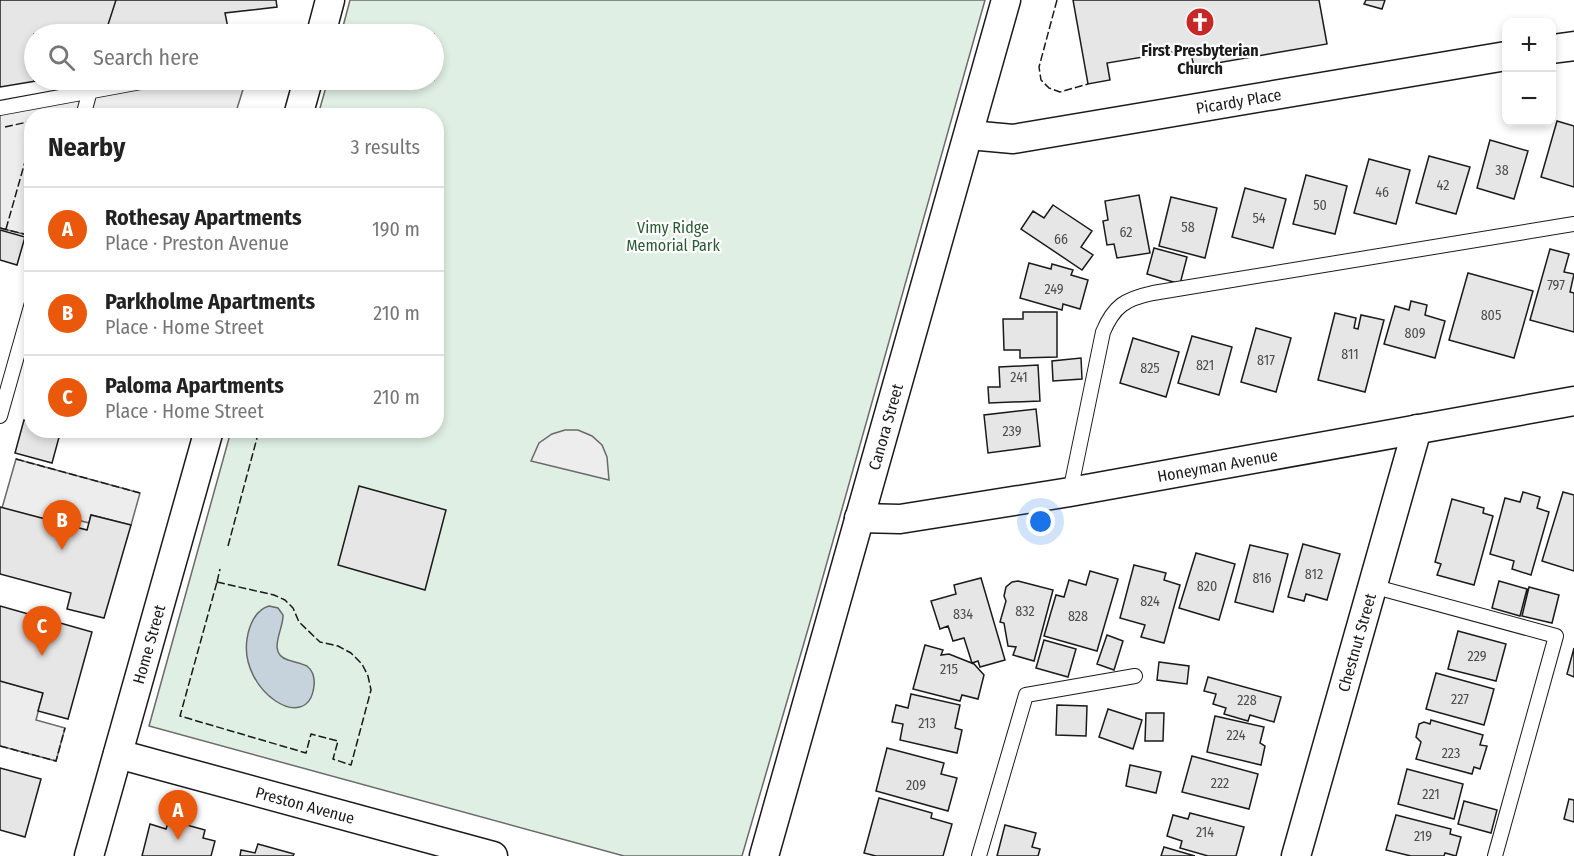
<!DOCTYPE html>
<meta charset="utf-8">
<style>
body{margin:0;font-family:"Fira Sans Condensed",sans-serif;background:#f2f2f2;color:#222}
.controls{position:absolute;right:18px;top:18px;display:grid;overflow:hidden;border-radius:12px;box-shadow:0 3px 9px #0003}
.controls button{width:54px;height:54px;display:grid;place-items:center;padding:0;border:0;border-bottom:2px solid #e0e0e0;background:#fff;color:#222;font:30px sans-serif}
.you{position:absolute;left:1041px;top:522px;width:21px;height:21px;margin:-15px;border:4px solid #fff;border-radius:50%;background:#1a73e8;box-shadow:0 0 0 9px #1a73e833}
.badge{display:grid;place-items:center;width:39px;height:39px;border-radius:50%;background:#ea580c;color:#fff;font-size:20px;font-weight:700}
.pin{position:absolute;translate:-50% -50px;filter:drop-shadow(0 2px 3px #0008)}
.pin::after{content:'';position:absolute;top:32px;width:21px;height:18px;background:inherit;clip-path:polygon(0 0,100% 0,50% 100%)}
.list{margin:0;padding:0;list-style:none}
h2{display:flex;justify-content:space-between;align-items:center;height:78px;margin:0;padding:0 24px;font-size:26px}
h2 small{font-size:20px;font-weight:400;color:#767676}
.list li{display:grid;grid-template-columns:39px 1fr auto;gap:18px;align-items:center;box-sizing:border-box;height:84px;padding:0 24px;border-top:2px solid #e0e0e0}
.list b{display:block;font-size:22px;white-space:nowrap}
.list p{margin:0;font-size:20px;white-space:nowrap;color:#767676}
.list em{font-size:20px;font-style:normal;color:#767676}
.icon{flex:none;width:33px;height:33px;fill:none;stroke:currentColor;stroke-width:2;stroke-linecap:round;stroke-linejoin:round}
.map{position:relative;flex:none;width:1574px;height:856px;overflow:hidden}
.search{position:absolute;background:#fff;box-shadow:0 3px 9px #0003;left:24px;top:24px;width:420px;height:66px;display:flex;align-items:center;gap:15px;box-sizing:border-box;padding:0 21px;border-radius:33px;color:#767676;font-size:22px}
.panel{position:absolute;background:#fff;box-shadow:0 3px 9px #0003;left:24px;top:108px;width:420px;height:330px;border-radius:24px}
.map>svg:first-child{display:block}
.green{fill:#e0efe3;stroke:#6a6a6a;stroke-width:1.5}
.parking{fill:#ededed;stroke:#6a6a6a;stroke-width:1.5}
.water{fill:#c6d2dc;stroke:#6a6a6a;stroke-width:1.5}
.building{fill:#e6e6e6;stroke:#1a1a1a;stroke-width:1.5}
.lines{fill:none;stroke-linecap:round;stroke-linejoin:round}
.service-casing{stroke:#1a1a1a;stroke-width:16}
.minor-casing{stroke:#1a1a1a;stroke-width:31}
.service{stroke:#fff;stroke-width:14}
.minor{stroke:#fff;stroke-width:28}
.fence{stroke:#1a1a1a;stroke-width:1.5;stroke-dasharray:8 3;stroke-linecap:butt}
.labels{text-anchor:middle;stroke-width:4.5;stroke-linejoin:round;paint-order:stroke}
.number-label{font-size:14px;fill:#4d4d4d}
.poi-label{font-size:16px;font-weight:bold;fill:#1a1a1a;stroke:#fff}
.street-label{font-size:16px;fill:#1a1a1a;stroke:#fff}
.park-label{font-size:16px;fill:#2b5a34;stroke:#fff}
</style>
<div class="map">
<svg width="1574" height="856" viewBox="0 0 1574 856">
<rect width="100%" height="100%" fill="#fff"/>
<!-- green -->
<path class="green" d="M 350,0 L 985,0 L 815,605 L 742,856 L 624,856 L 149,726 L 231,431 L 436,430 L 436,116 L 318,115 L 328,80 L 434,80 L 434,34 L 341,34 Z"/>
<!-- parking -->
<path class="parking" d="M 152,80 L 246,80 L 235,115 L 32,116 L 31,236 L 0,228 L 0,108 Z
M 565,430 L 578,430 L 592,436 L 602,445 L 607,457 L 609,480 L 531,461 L 539,443 L 552,434 Z
M 16,459 L 140,493 L 131,525 L 91,515 L 89,523 L 70,518 L 67,525 L 2,508 Z
M 0,681 L 43,693 L 36,720 L 65,728 L 56,761 L 0,746 Z"/>
<!-- water -->
<path class="water" d="M 269,606 L 278,608 L 283,615 C 284,629 266,653 288,660 C 294,662 301,663 307,666 C 313,671 315,678 314,686 C 308,736 239,691 247,639 C 249,626 255,610 269,606 Z"/>
<!-- building -->
<path class="building" d="M 0,0 L 116,0 L 105,34 L 34,34 L 34,80 L 42,80 L 0,87 Z
M 116,0 L 276,0 L 277,7 L 225,13 L 229,33 L 221,34 L 105,34 Z
M 1073,0 L 1319,0 L 1327,44 L 1194,67 L 1190,49 L 1107,63 L 1110,80 L 1088,84 Z
M 1366,0 L 1385,0 L 1382,9 L 1364,4 Z
M 1557,121 L 1574,126 L 1574,187 L 1541,177 Z
M 1490,140 L 1528,151 L 1514,199 L 1477,188 Z
M 1429,156 L 1470,167 L 1456,214 L 1416,203 Z
M 1369,159 L 1410,170 L 1396,224 L 1354,213 Z
M 1306,175 L 1347,186 L 1335,234 L 1293,224 Z
M 1245,188 L 1286,199 L 1273,248 L 1232,237 Z
M 1139,195 L 1150,253 L 1117,258 L 1114,244 L 1107,245 L 1103,221 L 1108,220 L 1105,201 Z
M 1171,197 L 1217,208 L 1205,258 L 1159,246 Z
M 1053,205 L 1092,231 L 1081,247 L 1093,255 L 1082,270 L 1021,229 L 1033,211 L 1044,218 Z
M 0,230 L 25,237 L 17,265 L 0,260 Z
M 1154,248 L 1187,257 L 1180,284 L 1147,274 Z
M 1550,249 L 1569,254 L 1564,272 L 1574,274 L 1570,292 L 1574,293 L 1574,332 L 1530,320 Z
M 1029,263 L 1051,269 L 1052,264 L 1073,270 L 1071,275 L 1088,280 L 1080,309 L 1063,304 L 1062,310 L 1020,298 Z
M 1468,273 L 1533,291 L 1514,358 L 1449,340 Z
M 1411,301 L 1427,305 L 1425,315 L 1445,321 L 1435,358 L 1384,344 L 1395,306 L 1409,310 Z
M 1023,312 L 1057,312 L 1057,357 L 1020,358 L 1020,350 L 1004,350 L 1003,319 L 1023,319 Z
M 1335,313 L 1356,318 L 1354,328 L 1358,329 L 1361,315 L 1384,320 L 1365,392 L 1318,380 Z
M 1256,328 L 1291,338 L 1276,392 L 1241,382 Z
M 1192,336 L 1232,347 L 1219,395 L 1178,383 Z
M 1133,338 L 1179,352 L 1166,397 L 1120,383 Z
M 1081,358 L 1082,379 L 1053,381 L 1052,361 Z
M 1038,365 L 1040,401 L 989,403 L 988,387 L 1000,387 L 999,367 Z
M 1036,409 L 1040,446 L 988,453 L 984,415 Z
M 24,420 L 32,422 L 32,430 L 61,430 L 52,463 L 15,453 Z
M 359,486 L 446,510 L 425,590 L 338,565 Z
M 1523,492 L 1540,497 L 1537,508 L 1549,512 L 1531,575 L 1512,569 L 1514,561 L 1490,554 L 1505,498 L 1520,502 Z
M 1563,492 L 1574,495 L 1574,571 L 1542,561 Z
M 1452,499 L 1484,508 L 1483,513 L 1493,516 L 1474,585 L 1437,575 L 1441,564 L 1435,562 Z
M 0,507 L 87,530 L 91,515 L 131,525 L 104,618 L 67,609 L 71,593 L 0,574 Z
M 1303,544 L 1340,554 L 1327,600 L 1306,594 L 1304,601 L 1288,597 Z
M 1250,545 L 1288,554 L 1273,612 L 1235,602 Z
M 1196,553 L 1235,564 L 1219,620 L 1179,608 Z
M 1134,565 L 1166,573 L 1164,580 L 1180,585 L 1164,643 L 1141,637 L 1145,625 L 1120,618 Z
M 1090,571 L 1118,579 L 1097,651 L 1044,636 L 1056,595 L 1064,597 L 1069,580 L 1086,585 Z
M 981,578 L 1005,660 L 980,667 L 978,661 L 972,663 L 964,638 L 953,641 L 948,626 L 940,629 L 931,601 L 956,594 L 954,585 Z
M 1018,581 L 1053,590 L 1034,661 L 1013,655 L 1016,647 L 1008,646 L 1004,623 L 1000,622 L 1006,601 L 1004,596 L 1006,587 L 1012,582 Z
M 1499,581 L 1527,589 L 1520,616 L 1492,608 Z
M 1529,587 L 1559,595 L 1552,623 L 1522,616 Z
M 0,606 L 92,632 L 68,719 L 38,711 L 43,693 L 0,681 Z
M 1458,631 L 1506,644 L 1496,681 L 1448,669 Z
M 1107,635 L 1123,641 L 1114,670 L 1097,664 Z
M 1044,640 L 1076,649 L 1068,677 L 1036,668 Z
M 925,645 L 943,650 L 941,655 L 949,654 L 974,664 L 984,675 L 978,699 L 962,695 L 960,701 L 913,689 Z
M 1574,648 L 1574,677 L 1567,674 Z
M 1159,662 L 1189,666 L 1187,684 L 1157,680 Z
M 1436,673 L 1494,689 L 1484,725 L 1426,709 Z
M 1208,677 L 1281,697 L 1274,722 L 1250,715 L 1248,721 L 1224,714 L 1226,708 L 1213,704 L 1216,694 L 1204,691 Z
M 911,694 L 960,705 L 955,728 L 962,730 L 957,753 L 900,740 L 903,724 L 892,722 L 896,705 L 908,708 Z
M 1057,705 L 1087,706 L 1086,736 L 1056,735 Z
M 1108,709 L 1142,720 L 1133,749 L 1099,737 Z
M 1146,713 L 1164,713 L 1163,741 L 1145,741 Z
M 1215,716 L 1264,727 L 1260,743 L 1265,746 L 1261,765 L 1207,752 Z
M 1431,720 L 1483,735 L 1480,745 L 1487,746 L 1480,769 L 1474,767 L 1472,774 L 1416,759 L 1421,742 L 1416,737 L 1419,724 L 1424,722 L 1430,724 Z
M 887,748 L 944,763 L 941,774 L 957,778 L 948,811 L 876,791 Z
M 1192,756 L 1258,774 L 1249,809 L 1182,792 Z
M 1130,765 L 1161,772 L 1156,793 L 1126,786 Z
M 0,768 L 41,779 L 25,837 L 0,830 Z
M 1407,769 L 1463,784 L 1454,819 L 1398,804 Z
M 879,798 L 932,813 L 931,818 L 952,824 L 943,856 L 876,856 L 864,853 Z
M 1569,799 L 1574,800 L 1574,822 L 1564,819 Z
M 1464,801 L 1497,810 L 1491,833 L 1458,824 Z
M 1190,813 L 1244,827 L 1236,856 L 1208,856 L 1180,848 L 1182,841 L 1167,836 L 1173,815 L 1188,819 Z
M 1396,815 L 1451,829 L 1450,834 L 1461,837 L 1456,856 L 1445,853 L 1444,856 L 1411,856 L 1386,850 Z
M 169,820 L 205,830 L 203,838 L 215,841 L 211,856 L 142,856 L 150,824 L 166,829 Z
M 1005,825 L 1036,833 L 1032,847 L 1040,849 L 1038,856 L 997,856 Z
M 258,844 L 294,854 L 293,856 L 240,856 L 241,850 L 255,853 Z
M 1164,847 L 1195,856 L 1161,856 Z"/>
<g class="lines">
<!-- service casing -->
<g class="service-casing">
<path id="service" d="M 0,108 L 152,80
M 83,116 L 90,91
M 0,416 L 32,303
M 1070,492 L 1103,332 C 1114,306 1125,299 1153,293 L 1574,224
M 1372,586 L 1556,636 L 1495,856
M 979,856 L 1026,695 L 1135,676"/>
</g>
<!-- minor casing -->
<g class="minor-casing">
<g id="minor">
<path d="M 321,34 L 330,0"/>
<path d="M 1552,49 L 1574,46"/>
<path d="M 298,116 L 308,80"/>
<path id="s1" d="M 969,135 L 1013,139 L 1506,56"/>
<path id="s2" d="M 859,518 L 900,519 L 1070,492 L 1574,401"/>
<path id="s3" d="M 118,754 L 493,856"/>
<path id="s4" d="M 89,856 L 209,430"/>
<path id="s5" d="M 764,856 L 1006,0"/>
<path id="s6" d="M 1296,856 L 1417,429"/>
</g>
</g>
<!-- service -->
<use href="#service" class="service"/>
<!-- minor -->
<use href="#minor" class="minor"/>
<!-- fence -->
<path class="fence" d="M 1057,0 L 1039,67 L 1041,80 L 1049,88 L 1060,92 L 1088,84
M 61,116 L 67,114
M 145,116 L 148,106
M 5,127 L 32,121
M 0,228 L 28,235
M 6,229 L 32,137
M 16,459 L 140,493
M 228,546 L 257,438
M 217,582 L 274,595 L 285,600 L 293,608 L 299,622 L 320,642 L 338,646 L 351,653 L 362,664 L 368,676 L 371,690 L 351,765 L 333,759 L 338,741 L 311,734 L 306,753 L 180,716 Z
M 217,582 L 220,569
M 0,746 L 56,761 L 65,728"/>
</g>
<!-- icons -->
<defs>
<g id="church-disc" transform="scale(1.5)"><circle r="9.5" fill="#c62828" stroke="#fff"/><path d="M-1.2-6h2.4v3.5h3.3v2.4h-3.3V6h-2.4V-.1h-3.3v-2.4h3.3Z" fill="#fff"/></g>
</defs>
<g fill-rule="evenodd">
<use href="#church-disc" x="1200" y="22"/>
</g>
<g class="labels">
<!-- number labels -->
<g class="number-label">
<text x="1502" y="175">38</text>
<text x="1443" y="190">42</text>
<text x="1382" y="197">46</text>
<text x="1320" y="210">50</text>
<text x="1259" y="223">54</text>
<text x="1188" y="232">58</text>
<text x="1126" y="237">62</text>
<text x="1061" y="244">66</text>
<text x="1556" y="290">797</text>
<text x="1054" y="294">249</text>
<text x="1491" y="320">805</text>
<text x="1415" y="338">809</text>
<text x="1350" y="359">811</text>
<text x="1266" y="365">817</text>
<text x="1205" y="370">821</text>
<text x="1150" y="373">825</text>
<text x="1019" y="382">241</text>
<text x="1012" y="436">239</text>
<text x="1314" y="579">812</text>
<text x="1262" y="583">816</text>
<text x="1207" y="591">820</text>
<text x="1150" y="606">824</text>
<text x="1025" y="616">832</text>
<text x="963" y="619">834</text>
<text x="1078" y="621">828</text>
<text x="1477" y="661">229</text>
<text x="949" y="674">215</text>
<text x="1460" y="704">227</text>
<text x="1247" y="705">228</text>
<text x="927" y="728">213</text>
<text x="1236" y="740">224</text>
<text x="1451" y="758">223</text>
<text x="1220" y="788">222</text>
<text x="916" y="790">209</text>
<text x="1431" y="799">221</text>
<text x="1205" y="837">214</text>
<text x="1423" y="841">219</text>
</g>
<!-- poi labels -->
<g class="poi-label">
<text x="1200" y="56">First Presbyterian<tspan x="1200" dy="18">Church</tspan></text>
</g>
<!-- street labels -->
<g class="street-label">
<text dy="6" stroke="none"><textPath href="#s1" startOffset="273">Picardy Place</textPath></text>
<text dy="6" stroke="none"><textPath href="#s5" startOffset="446">Canora Street</textPath></text>
<text dy="6" stroke="none"><textPath href="#s2" startOffset="363">Honeyman Avenue</textPath></text>
<text dy="6" stroke="none"><textPath href="#s6" startOffset="222">Chestnut Street</textPath></text>
<text dy="6" stroke="none"><textPath href="#s4" startOffset="220">Home Street</textPath></text>
<text dy="6" stroke="none"><textPath href="#s3" startOffset="194">Preston Avenue</textPath></text>
</g>
<!-- park labels -->
<g class="park-label">
<text x="673" y="233">Vimy Ridge<tspan x="673" dy="18">Memorial Park</tspan></text>
</g>
</g>
</svg>
<div class="controls">
<button>+</button>
<button>−</button>
</div>
<div class="you"></div>
<div class="pin badge" style="left:178px;top:840px">A</div>
<div class="pin badge" style="left:62px;top:550px">B</div>
<div class="pin badge" style="left:42px;top:656px">C</div>
<div class="search"><svg class="icon" aria-label="search" viewBox="0 0 24 24"><circle cx="10" cy="10" r="6"/><path d="M15 15l6 6"/></svg>Search here</div>
<section class="panel">
<h2>Nearby<small>3 results</small></h2>
<ul class="list">
<li><span class="badge">A</span><div><b>Rothesay Apartments</b><p>Place · Preston Avenue</p></div><em>190 m</em></li>
<li><span class="badge">B</span><div><b>Parkholme Apartments</b><p>Place · Home Street</p></div><em>210 m</em></li>
<li><span class="badge">C</span><div><b>Paloma Apartments</b><p>Place · Home Street</p></div><em>210 m</em></li>
</ul>
</section>
</div>
